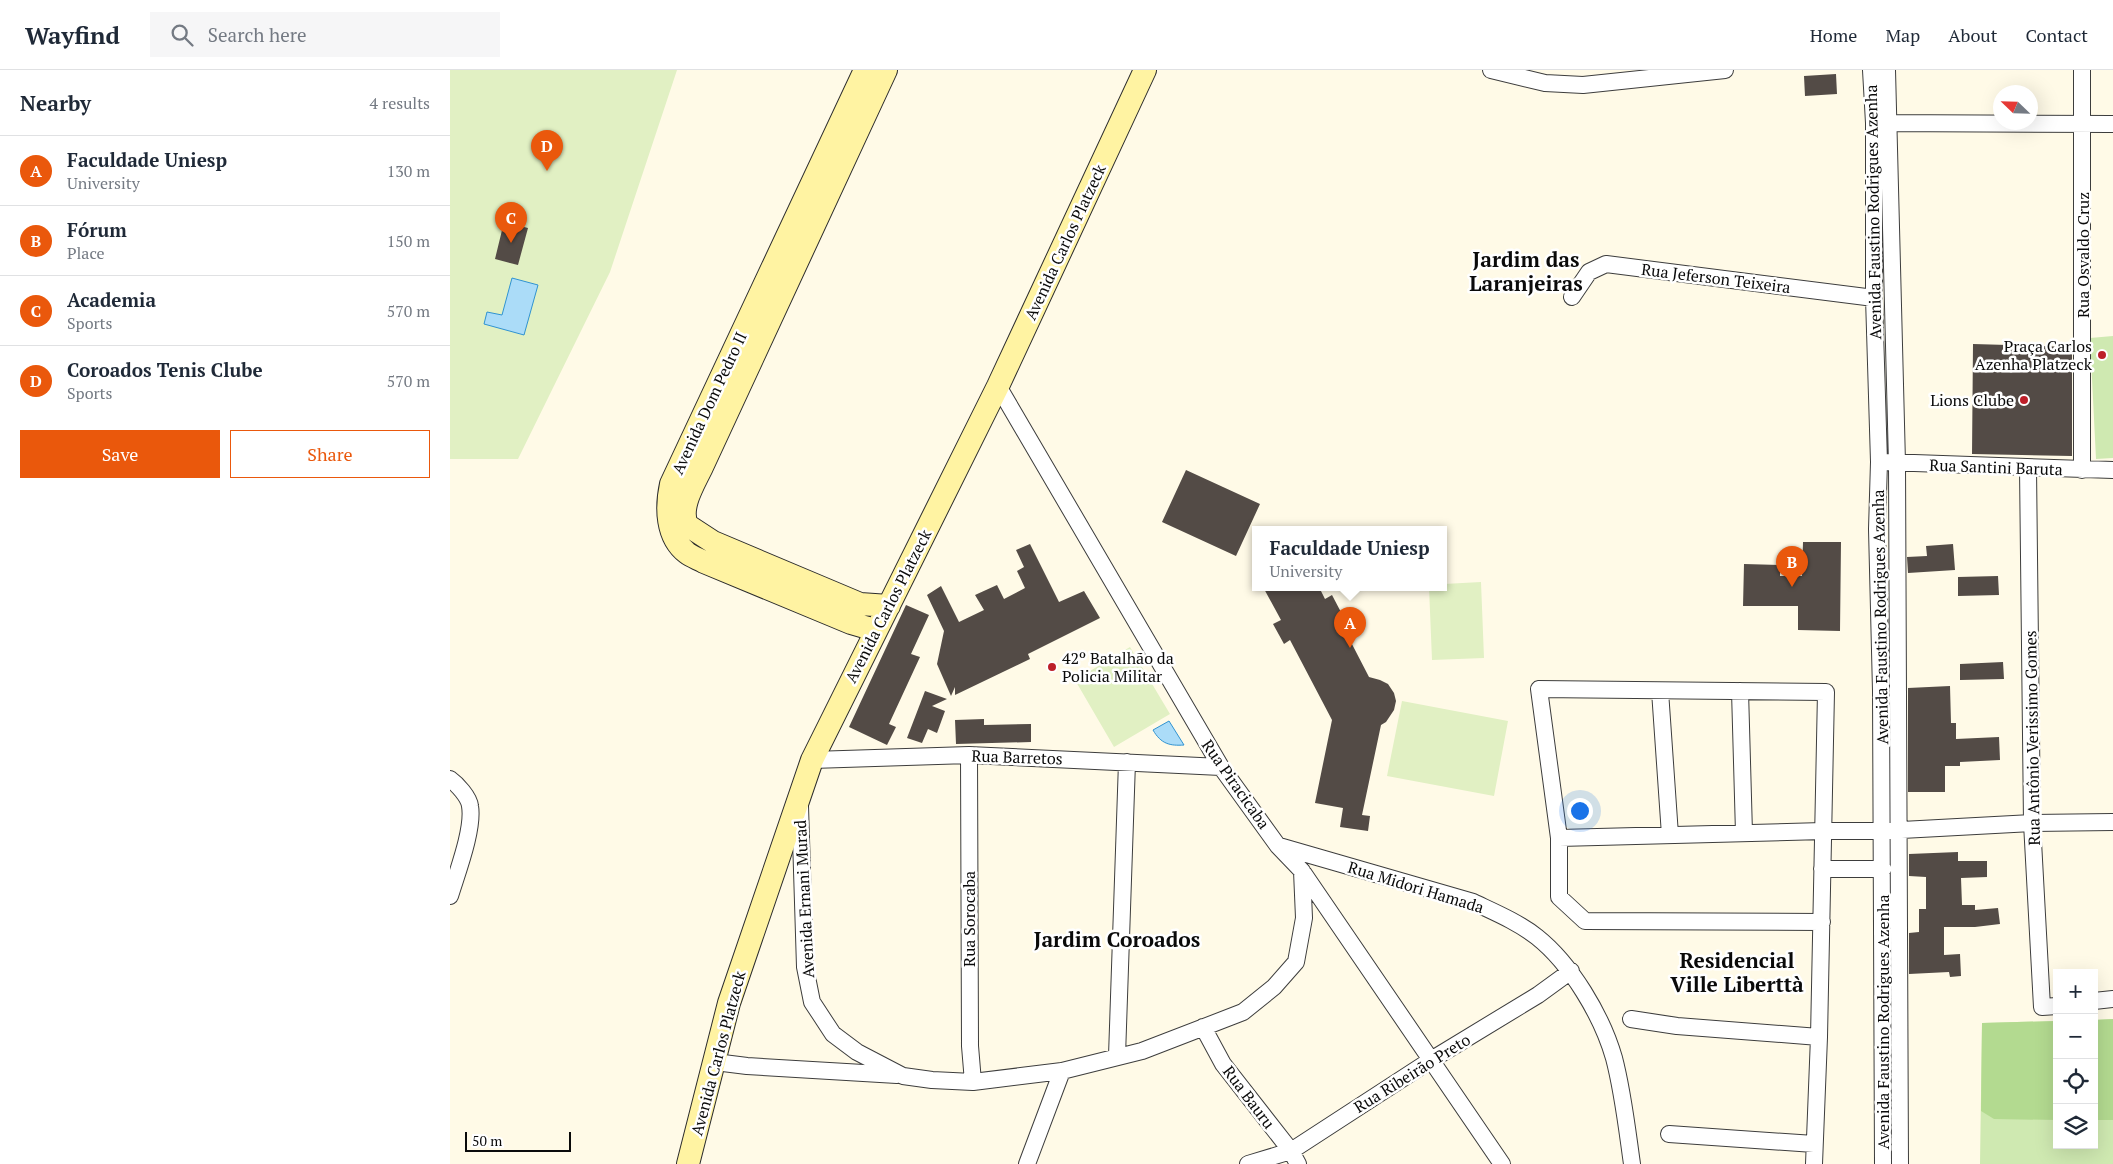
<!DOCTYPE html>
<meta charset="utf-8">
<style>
body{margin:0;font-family:"PT Serif",serif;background:#f6f6f7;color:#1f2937}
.controls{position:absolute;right:15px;bottom:15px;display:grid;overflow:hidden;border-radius:0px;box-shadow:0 5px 20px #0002}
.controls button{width:45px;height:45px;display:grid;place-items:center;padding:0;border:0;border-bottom:1px solid #e0e1e3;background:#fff;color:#1f2937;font:25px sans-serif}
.compass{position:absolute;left:1543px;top:15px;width:45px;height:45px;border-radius:50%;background:#fff;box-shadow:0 5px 20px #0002;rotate:293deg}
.scale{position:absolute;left:15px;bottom:12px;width:106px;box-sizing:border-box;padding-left:5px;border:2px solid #0a0a0a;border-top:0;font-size:14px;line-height:18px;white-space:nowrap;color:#0a0a0a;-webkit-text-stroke:4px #fff;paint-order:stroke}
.you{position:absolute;left:1129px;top:740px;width:18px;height:18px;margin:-12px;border:4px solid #fff;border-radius:50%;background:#1a73e8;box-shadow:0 0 0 8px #1a73e833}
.badge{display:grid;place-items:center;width:32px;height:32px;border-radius:50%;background:#ea580c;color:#fff;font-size:16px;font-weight:700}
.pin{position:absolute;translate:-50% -41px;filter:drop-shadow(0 1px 2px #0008)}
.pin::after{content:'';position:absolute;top:26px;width:18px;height:15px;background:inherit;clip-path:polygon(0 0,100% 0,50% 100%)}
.popup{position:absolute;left:802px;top:456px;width:195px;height:65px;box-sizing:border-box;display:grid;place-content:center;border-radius:0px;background:#fff;filter:drop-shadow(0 1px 4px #0005);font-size:16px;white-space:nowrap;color:#747a83}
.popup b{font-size:19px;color:#1f2937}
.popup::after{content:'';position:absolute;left:50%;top:100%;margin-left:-10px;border:10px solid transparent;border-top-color:#fff}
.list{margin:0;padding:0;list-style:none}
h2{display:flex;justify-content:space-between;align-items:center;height:65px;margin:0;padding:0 20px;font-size:21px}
h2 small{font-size:16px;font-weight:400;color:#747a83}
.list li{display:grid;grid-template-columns:32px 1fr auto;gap:15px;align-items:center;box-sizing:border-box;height:70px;padding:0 20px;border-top:1px solid #e0e1e3}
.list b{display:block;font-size:19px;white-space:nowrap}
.list p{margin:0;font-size:16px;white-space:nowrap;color:#747a83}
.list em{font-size:16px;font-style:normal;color:#747a83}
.actions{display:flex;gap:10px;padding:15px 20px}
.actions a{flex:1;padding:11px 0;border:1px solid #ea580c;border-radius:0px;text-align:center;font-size:18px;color:#ea580c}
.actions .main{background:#ea580c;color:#fff}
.icon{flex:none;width:28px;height:28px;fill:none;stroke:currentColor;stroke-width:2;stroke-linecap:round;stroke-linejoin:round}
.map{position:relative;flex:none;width:1663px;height:1094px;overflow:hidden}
header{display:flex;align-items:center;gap:30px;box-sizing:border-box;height:70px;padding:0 25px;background:#fff;border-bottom:1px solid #e0e1e3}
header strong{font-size:24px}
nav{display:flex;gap:28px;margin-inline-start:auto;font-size:18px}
.search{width:350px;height:45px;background:#f6f6f7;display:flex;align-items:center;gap:12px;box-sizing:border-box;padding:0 18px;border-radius:0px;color:#747a83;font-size:19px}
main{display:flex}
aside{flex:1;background:#fff}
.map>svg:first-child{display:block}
.green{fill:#cfe9b1}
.forest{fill:#b3da90}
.pitch{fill:#e1f0c3}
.water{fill:#abdcf8;stroke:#3093d1}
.building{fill:#534b46}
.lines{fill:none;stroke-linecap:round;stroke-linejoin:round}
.street-casing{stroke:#3d3d3d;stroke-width:18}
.secondary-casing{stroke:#2c2c2c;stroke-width:24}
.street{stroke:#fff;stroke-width:16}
.secondary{stroke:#fff3a2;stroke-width:22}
.poi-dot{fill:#bd1f29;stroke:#fff;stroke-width:2}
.labels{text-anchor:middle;stroke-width:5;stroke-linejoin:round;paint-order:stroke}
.street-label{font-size:16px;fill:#0a0a0a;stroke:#fff}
.poi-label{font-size:16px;fill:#0a0a0a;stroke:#fff;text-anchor:end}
.district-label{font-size:21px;font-weight:bold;fill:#0a0a0a;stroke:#fff}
</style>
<header>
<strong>Wayfind</strong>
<div class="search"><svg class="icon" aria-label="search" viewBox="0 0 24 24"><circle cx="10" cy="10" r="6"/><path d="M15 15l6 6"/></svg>Search here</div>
<nav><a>Home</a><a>Map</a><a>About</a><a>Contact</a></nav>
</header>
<main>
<aside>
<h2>Nearby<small>4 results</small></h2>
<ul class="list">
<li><span class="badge">A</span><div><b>Faculdade Uniesp</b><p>University</p></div><em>130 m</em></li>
<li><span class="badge">B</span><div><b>Fórum</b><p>Place</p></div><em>150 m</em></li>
<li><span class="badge">C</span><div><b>Academia</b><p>Sports</p></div><em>570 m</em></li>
<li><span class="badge">D</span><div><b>Coroados Tenis Clube</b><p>Sports</p></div><em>570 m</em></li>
</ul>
<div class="actions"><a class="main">Save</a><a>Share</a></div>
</aside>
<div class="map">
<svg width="1663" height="1094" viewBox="0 0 1663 1094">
<rect width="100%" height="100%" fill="#fffae7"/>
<!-- green -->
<path class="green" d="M 1663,266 L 1663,388 L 1646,389 L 1640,268 Z
M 1663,949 L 1663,1094 L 1530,1094 L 1532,953 L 1607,951 L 1607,1075 L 1644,1075 L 1644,950 Z"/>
<!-- forest -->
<path class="forest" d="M 1663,949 L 1663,1050 L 1644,1050 L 1644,950 Z
M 1607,951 L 1607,1050 L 1544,1049 L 1531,1041 L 1532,953 Z"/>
<!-- pitch -->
<path class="pitch" d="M 0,0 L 227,0 L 160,202 L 68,389 L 0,389 Z
M 1031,512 L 1034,588 L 982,590 L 979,517 L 994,517 L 994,514 Z
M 680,577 L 720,644 L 664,677 L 625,610 Z
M 952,631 L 1058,651 L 1044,726 L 937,706 Z"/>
<!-- water -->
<path class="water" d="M 62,208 L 88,215 L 74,265 L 34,254 L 37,242 L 52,245 Z
M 719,651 L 734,675 C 720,676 711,674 703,660 Z"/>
<!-- building -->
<path class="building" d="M 1386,4 L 1387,24 L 1355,26 L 1354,6 Z
M 54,152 L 78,158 L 68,195 L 45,189 Z
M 1523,274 L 1622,277 L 1622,386 L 1522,384 Z
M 736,400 L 810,434 L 786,486 L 712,452 Z
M 1353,472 L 1391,472 L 1390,561 L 1348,560 L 1348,536 L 1293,536 L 1294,494 L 1330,495 L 1330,506 L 1352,506 Z
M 580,474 L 609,532 L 634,521 L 650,548 L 578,584 L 580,589 L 505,625 L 505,617 L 501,626 L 487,594 L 494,561 L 477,525 L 491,516 L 509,552 L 534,540 L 525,525 L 547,515 L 554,529 L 575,518 L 567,501 L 574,497 L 566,480 Z
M 1503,474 L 1505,500 L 1458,503 L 1457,487 L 1477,486 L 1476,476 Z
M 1548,506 L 1549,525 L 1508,526 L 1508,507 Z
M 813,517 L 869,517 L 875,529 L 882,525 L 893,546 L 889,549 L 919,607 L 930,610 L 938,614 L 944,623 L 946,631 L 944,640 L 936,652 L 931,655 L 912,745 L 920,746 L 918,761 L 890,757 L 893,738 L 865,733 L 882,650 L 840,570 L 834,574 L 823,554 L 831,550 Z
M 456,535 L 479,545 L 461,584 L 470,587 L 439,654 L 446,657 L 437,675 L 399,657 Z
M 1553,592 L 1554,609 L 1510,610 L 1510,594 Z
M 1500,616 L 1501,653 L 1506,653 L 1506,669 L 1549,667 L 1550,690 L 1510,692 L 1510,696 L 1495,696 L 1495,722 L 1458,722 L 1458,618 Z
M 475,621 L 497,629 L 482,636 L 495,641 L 487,663 L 478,659 L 472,673 L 457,668 Z
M 534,649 L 534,655 L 581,654 L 581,672 L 506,674 L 505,650 Z
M 1508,782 L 1508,791 L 1537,791 L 1537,807 L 1511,808 L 1512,835 L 1525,835 L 1525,840 L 1548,838 L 1550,854 L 1525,857 L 1494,857 L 1494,885 L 1510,884 L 1511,906 L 1500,907 L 1499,902 L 1459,904 L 1459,863 L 1469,862 L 1469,839 L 1476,839 L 1476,807 L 1459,806 L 1459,784 Z"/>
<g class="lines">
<!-- street casing -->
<g class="street-casing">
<path id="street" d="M 1041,0 L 1095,13 L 1133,15 L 1275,0
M 1421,0 L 1424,53 L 1424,228 L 1429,392 L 1427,459 L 1431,621 L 1433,1094
M 1437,0 L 1447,393 L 1450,1094
M 1429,53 L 1663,54
M 1122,227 L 1139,202 L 1156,194 L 1424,228
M 548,316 L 771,697 L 828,776 L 852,801 L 1052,1094
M 1436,392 L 1663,400
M 1578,398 L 1582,753 L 1592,937 L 1607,936
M 1632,400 L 1632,0
M 1210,621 L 1220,765
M 1290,621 L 1294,763
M 519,685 L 520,976 L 523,1012
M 362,690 L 519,685 L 771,697
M 0,709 C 7,714 19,727 20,736 C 24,759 7,803 0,826
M 350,736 L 355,897 L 362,932 L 383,964 L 407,982 L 453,1006 L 482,1010 L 523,1012 L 612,1001 L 692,981 L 793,942 L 824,917 L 846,892 L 854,848 L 852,801
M 1109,768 L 1089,619 L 1376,622 L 1369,967 L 1364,1094
M 829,776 L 1023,832 C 1044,842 1068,852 1087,867 C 1121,894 1152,946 1164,988 C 1173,1022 1177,1059 1182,1094
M 1372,799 L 1433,799
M 1372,852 L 1135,851 L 1109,827 L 1109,768 L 1373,761 L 1433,761 L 1582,753 L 1663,752
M 1644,931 L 1663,929
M 1181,949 L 1227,956 L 1369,967
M 753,957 L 773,994 L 841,1081 L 848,1094
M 667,986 L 677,692
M 265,992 L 297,996 L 447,1005
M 1219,1064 L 1364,1074
M 577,1094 L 612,1001
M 798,1094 L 841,1081 L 981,990 L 1088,925 L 1121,901"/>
</g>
<!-- secondary casing -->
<g class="secondary-casing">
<path id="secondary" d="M 415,0 L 221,414 C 216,437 216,467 237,483 C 242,487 249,489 254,492 L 401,553 L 425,560
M 436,0 L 252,397 C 244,414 229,437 237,455 L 263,472 L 372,518 L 410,534 L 439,536
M 238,1094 L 279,933 L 362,690 L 548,316 L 695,0"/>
</g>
<!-- street -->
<use href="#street" class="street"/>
<!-- secondary -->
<use href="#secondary" class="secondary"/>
</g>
<!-- markers -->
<g class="poi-dot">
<circle cx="1652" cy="285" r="5"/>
<circle cx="1574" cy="330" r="5"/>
<circle cx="602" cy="597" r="5"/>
</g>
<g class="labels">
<!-- street labels -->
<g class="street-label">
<text transform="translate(1423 142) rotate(-91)" y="6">Avenida Faustino Rodrigues Azenha</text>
<text transform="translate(615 172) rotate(-65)" y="6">Avenida Carlos Platzeck</text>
<text transform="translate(1633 185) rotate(-90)" y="6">Rua Osvaldo Cruz</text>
<text transform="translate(1266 208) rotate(7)" y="6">Rua Jeferson Teixeira</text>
<text transform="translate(259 333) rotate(-65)" y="6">Avenida Dom Pedro II</text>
<text transform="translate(1546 397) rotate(2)" y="6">Rua Santini Baruta</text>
<text transform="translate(438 536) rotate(-63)" y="6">Avenida Carlos Platzeck</text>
<text transform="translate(1430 547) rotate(-91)" y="6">Avenida Faustino Rodrigues Azenha</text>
<text transform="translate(1582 668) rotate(-91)" y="6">Rua Antônio Verissimo Gomes</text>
<text transform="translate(567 687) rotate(2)" y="6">Rua Barretos</text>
<text transform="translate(786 714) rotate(55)" y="6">Rua Piracicaba</text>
<text transform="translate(966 817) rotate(17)" y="6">Rua Midori Hamada</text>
<text transform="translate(354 829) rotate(-93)" y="6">Avenida Ernani Murad</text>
<text transform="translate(519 849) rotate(-90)" y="6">Rua Sorocaba</text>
<text transform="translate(1433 952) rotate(-90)" y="6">Avenida Faustino Rodrigues Azenha</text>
<text transform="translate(268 983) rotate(-75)" y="6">Avenida Carlos Platzeck</text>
<text transform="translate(962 1003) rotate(-32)" y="6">Rua Ribeirão Preto</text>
<text transform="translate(799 1027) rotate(53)" y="6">Rua Bauru</text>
</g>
<!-- poi labels -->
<g class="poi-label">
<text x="1642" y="282">Praça Carlos<tspan x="1642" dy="18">Azenha Platzeck</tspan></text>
<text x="1564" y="336">Lions Clube</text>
<text x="612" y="594" text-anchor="start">42º Batalhão da<tspan x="612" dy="18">Policia Militar</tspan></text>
</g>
<!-- district labels -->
<g class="district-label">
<text x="1076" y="197">Jardim das<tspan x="1076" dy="24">Laranjeiras</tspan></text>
<text x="667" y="877">Jardim Coroados</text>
<text x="1287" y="898">Residencial<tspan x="1287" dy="24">Ville Liberttà</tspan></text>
</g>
</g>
</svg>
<div class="controls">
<button>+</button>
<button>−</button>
<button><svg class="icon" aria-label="locate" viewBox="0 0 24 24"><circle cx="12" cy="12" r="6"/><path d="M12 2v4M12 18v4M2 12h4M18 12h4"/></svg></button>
<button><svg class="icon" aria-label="layers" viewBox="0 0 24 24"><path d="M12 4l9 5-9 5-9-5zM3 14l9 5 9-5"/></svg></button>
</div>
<svg class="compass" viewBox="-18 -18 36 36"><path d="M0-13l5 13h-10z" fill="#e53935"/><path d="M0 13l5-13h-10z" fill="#747a83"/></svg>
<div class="scale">50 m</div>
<div class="you"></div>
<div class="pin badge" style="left:900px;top:578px">A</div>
<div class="popup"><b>Faculdade Uniesp</b>University</div>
<div class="pin badge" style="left:1342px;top:517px">B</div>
<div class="pin badge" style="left:61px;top:173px">C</div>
<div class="pin badge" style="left:97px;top:101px">D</div>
</div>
</main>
